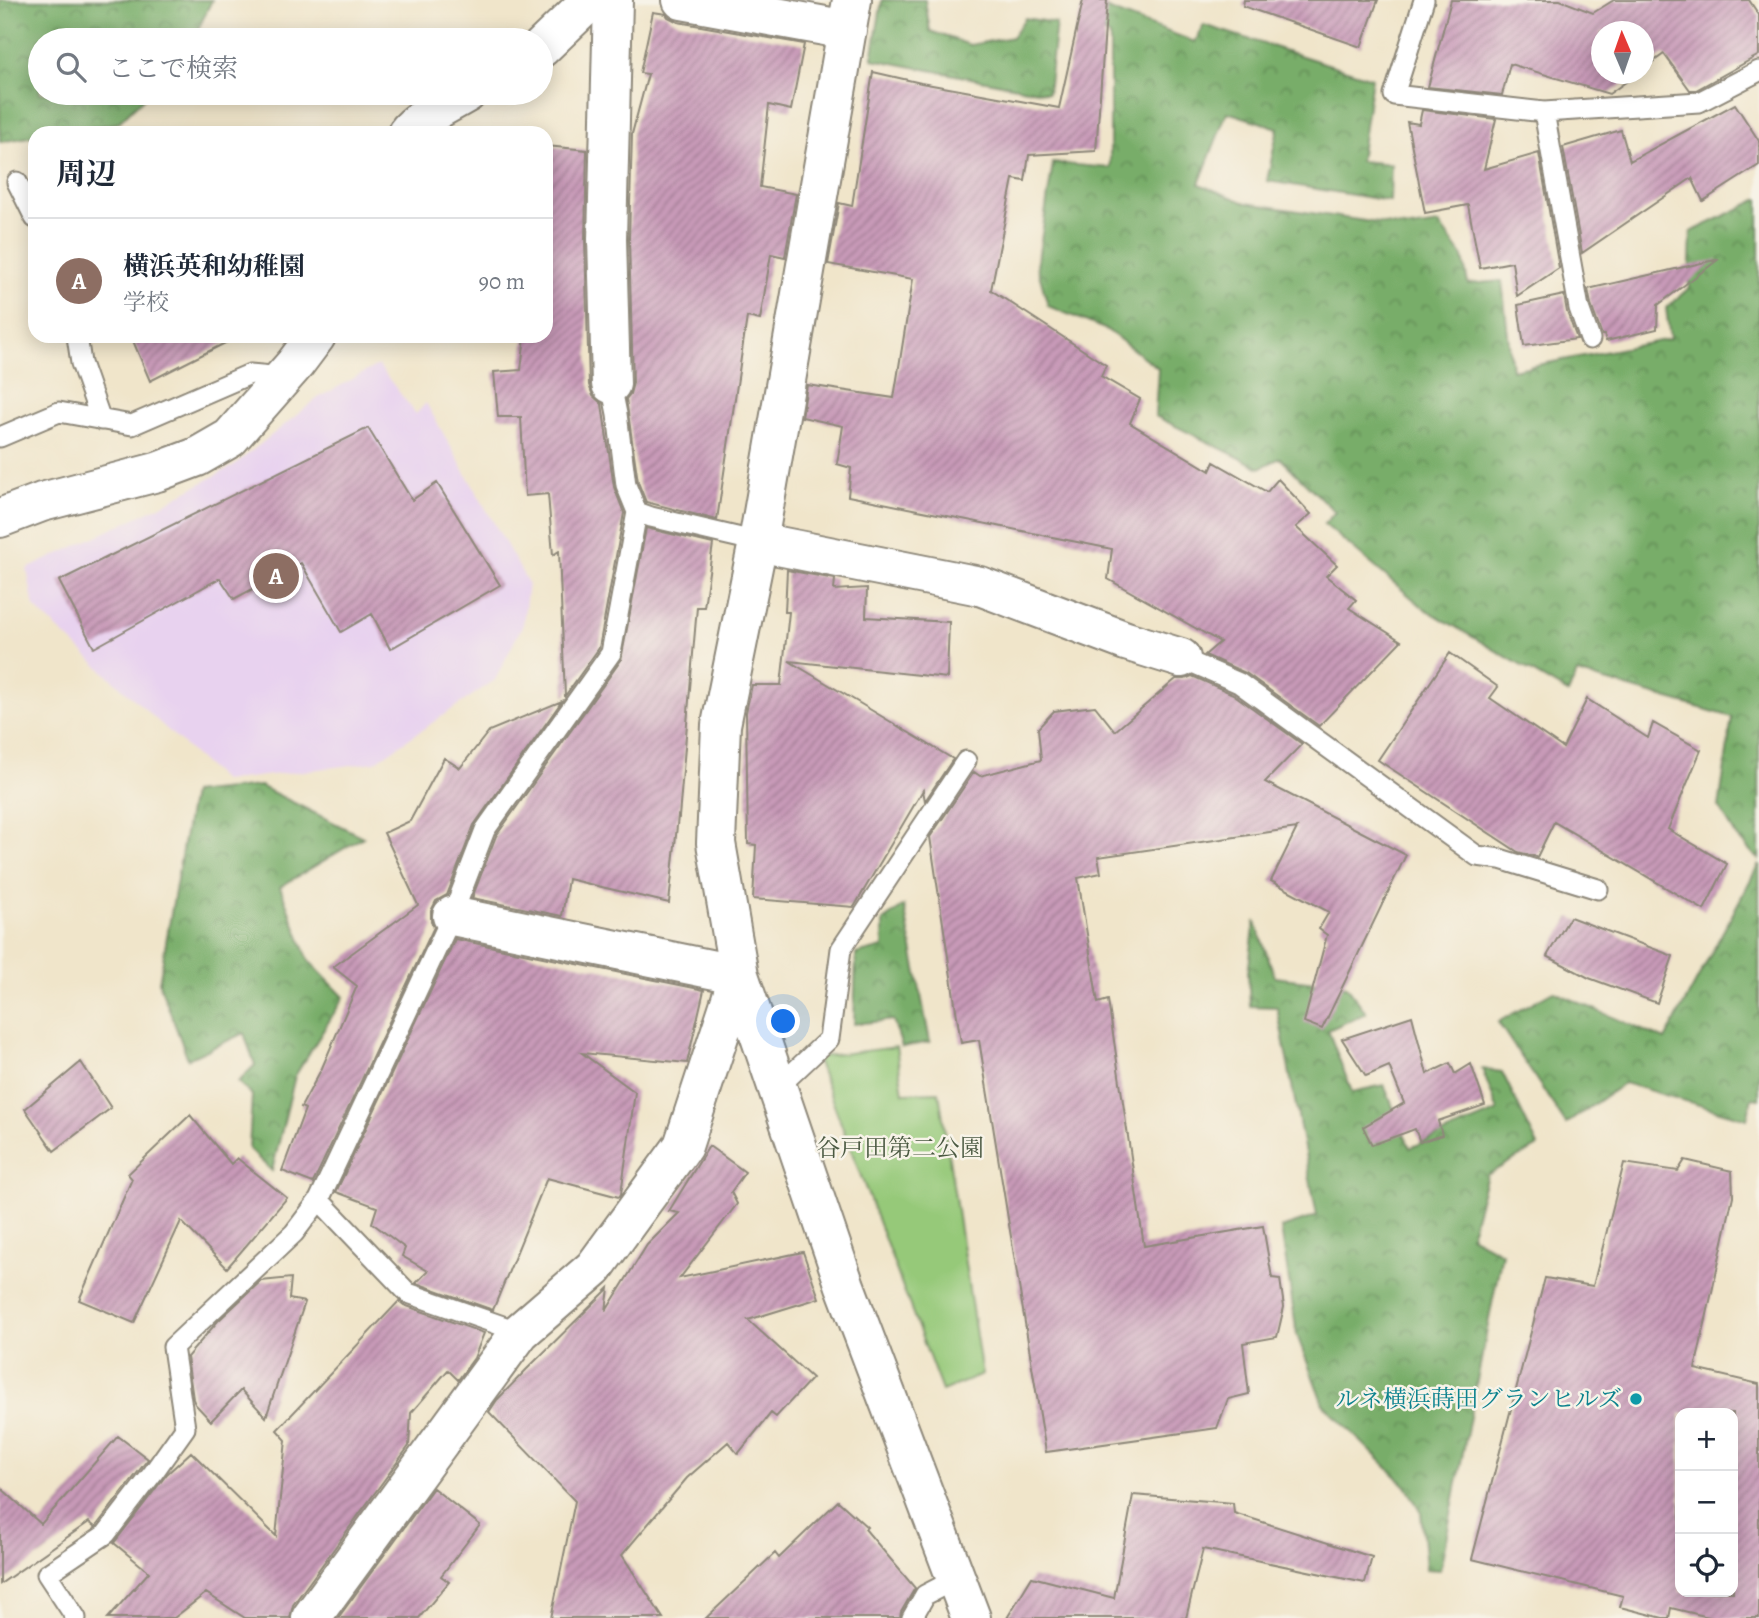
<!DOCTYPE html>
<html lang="ja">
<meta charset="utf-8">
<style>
body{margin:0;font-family:Alegreya,"Noto Serif JP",serif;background:#f6f6f7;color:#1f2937}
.controls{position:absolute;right:21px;bottom:21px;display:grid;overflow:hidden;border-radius:14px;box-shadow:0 4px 18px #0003}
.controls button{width:63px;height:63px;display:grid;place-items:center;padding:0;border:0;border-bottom:2px solid #e0e1e3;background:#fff;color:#1f2937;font:35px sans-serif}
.compass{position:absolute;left:1591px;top:21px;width:63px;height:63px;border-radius:50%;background:#fff;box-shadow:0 4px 18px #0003;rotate:358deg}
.you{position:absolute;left:784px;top:1022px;width:24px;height:24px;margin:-18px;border:5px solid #fff;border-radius:50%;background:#1a73e8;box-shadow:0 0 0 10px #1a73e833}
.badge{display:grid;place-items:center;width:46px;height:46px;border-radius:50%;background:#0b8043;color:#fff;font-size:23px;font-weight:700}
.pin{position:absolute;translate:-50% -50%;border:4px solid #fff;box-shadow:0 2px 7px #0006}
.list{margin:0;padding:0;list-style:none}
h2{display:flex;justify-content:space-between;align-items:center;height:91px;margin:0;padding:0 28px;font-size:30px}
h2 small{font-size:23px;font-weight:400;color:#747a83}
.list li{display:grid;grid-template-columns:46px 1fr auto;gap:21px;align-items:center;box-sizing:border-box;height:126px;padding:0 28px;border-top:2px solid #e0e1e3}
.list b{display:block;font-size:26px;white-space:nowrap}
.list p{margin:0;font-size:23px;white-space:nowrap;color:#747a83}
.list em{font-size:23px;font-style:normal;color:#747a83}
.icon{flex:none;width:38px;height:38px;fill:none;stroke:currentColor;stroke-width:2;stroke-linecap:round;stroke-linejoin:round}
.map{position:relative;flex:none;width:1759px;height:1618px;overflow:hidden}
.search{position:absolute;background:#fff;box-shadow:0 4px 18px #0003;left:28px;top:28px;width:525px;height:77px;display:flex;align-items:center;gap:18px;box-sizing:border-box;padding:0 24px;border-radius:38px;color:#747a83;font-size:26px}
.panel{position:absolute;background:#fff;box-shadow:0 4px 18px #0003;left:28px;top:126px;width:525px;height:217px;border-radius:21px}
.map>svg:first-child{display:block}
.built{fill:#e8d2ef}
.green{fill:#96c979;stroke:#607a52;stroke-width:2}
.forest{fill:url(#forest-crowns);stroke:#526c4a;stroke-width:2}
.building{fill:url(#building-hatch);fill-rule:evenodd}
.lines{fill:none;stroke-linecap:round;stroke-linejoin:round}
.service-casing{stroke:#8e887a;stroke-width:23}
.minor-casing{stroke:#8e887a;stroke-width:42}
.tertiary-casing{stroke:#8e887a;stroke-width:42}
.service{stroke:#fff;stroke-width:19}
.minor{stroke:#fff;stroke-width:38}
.tertiary{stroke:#fff;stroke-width:38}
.culture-dot{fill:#0f9aa8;stroke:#f7f3e8;stroke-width:2.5}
.labels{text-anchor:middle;stroke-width:5;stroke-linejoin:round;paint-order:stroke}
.park-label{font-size:24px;fill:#4b5a42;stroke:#f7f3e8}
.culture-label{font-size:24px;fill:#0d838f;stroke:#f7f3e8;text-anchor:end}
</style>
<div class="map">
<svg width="1759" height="1618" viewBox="0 0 1759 1618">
<defs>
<pattern id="forest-crowns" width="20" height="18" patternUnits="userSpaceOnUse" patternTransform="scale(1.75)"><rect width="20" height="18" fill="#78ad69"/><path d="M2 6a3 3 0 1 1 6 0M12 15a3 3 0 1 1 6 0" fill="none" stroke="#638d57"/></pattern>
<pattern id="building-hatch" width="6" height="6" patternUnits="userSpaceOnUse" patternTransform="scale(1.75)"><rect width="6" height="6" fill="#c89ab8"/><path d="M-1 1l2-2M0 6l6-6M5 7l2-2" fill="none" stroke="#a37e96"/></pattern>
</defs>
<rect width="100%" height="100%" fill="#f7f3e8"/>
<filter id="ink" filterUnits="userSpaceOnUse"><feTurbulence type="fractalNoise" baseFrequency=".0143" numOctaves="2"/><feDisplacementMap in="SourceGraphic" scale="14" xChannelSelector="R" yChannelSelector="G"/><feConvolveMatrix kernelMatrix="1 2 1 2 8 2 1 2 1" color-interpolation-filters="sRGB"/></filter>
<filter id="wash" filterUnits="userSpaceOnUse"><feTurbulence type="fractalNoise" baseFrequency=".00686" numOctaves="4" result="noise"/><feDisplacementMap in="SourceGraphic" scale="28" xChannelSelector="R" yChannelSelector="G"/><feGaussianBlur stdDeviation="1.57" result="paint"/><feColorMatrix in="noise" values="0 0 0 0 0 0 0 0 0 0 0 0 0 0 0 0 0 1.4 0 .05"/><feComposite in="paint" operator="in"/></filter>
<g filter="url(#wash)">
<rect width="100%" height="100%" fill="#f0e5ca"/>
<!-- built -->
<path class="built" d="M 378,365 L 416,414 L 426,403 L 528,583 L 523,624 L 495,680 L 375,762 L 223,781 L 34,607 L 27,569 L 156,508 L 233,466 L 318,398 Z"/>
<!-- green -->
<path class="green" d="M 896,1047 L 903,1093 L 939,1092 L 982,1375 L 942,1391 L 816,1057 Z"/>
<!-- forest -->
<path class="forest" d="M 0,0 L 212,0 L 193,40 L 40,40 L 40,93 L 149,93 L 118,123 L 55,133 L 35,133 L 35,136 L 0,142 Z
M 882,0 L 925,0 L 930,31 L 970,45 L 1012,37 L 1025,18 L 1056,23 L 1048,93 L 872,59 Z
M 1086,1 L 1195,42 L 1204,25 L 1372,78 L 1360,161 L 1391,164 L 1390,201 L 1267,181 L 1278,128 L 1227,112 L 1199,184 L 1246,203 L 1411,228 L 1439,224 L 1463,257 L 1468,284 L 1502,281 L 1512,370 L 1670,339 L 1666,308 L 1689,288 L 1691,232 L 1759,199 L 1759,860 L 1737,837 L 1719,807 L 1732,717 L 1577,673 L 1568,693 L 1425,609 L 1324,524 L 1335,512 L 1280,458 L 1260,468 L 1155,416 L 1158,368 L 1107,330 L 1048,306 L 1037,266 L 1053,163 L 1110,168 L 1110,36 L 1086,18 Z
M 260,786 L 363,837 L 280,887 L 309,961 L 344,997 L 295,1076 L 272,1171 L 249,1149 L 252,1095 L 238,1082 L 255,1065 L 244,1033 L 188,1059 L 159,983 L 192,793 Z
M 1759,864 L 1759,1099 L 1752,1098 L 1747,1119 L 1624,1083 L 1566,1124 L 1498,1022 L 1553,991 L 1665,1040 Z
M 904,906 L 930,1042 L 902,1047 L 893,1020 L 854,1024 L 856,954 L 883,947 L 883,921 Z
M 1255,921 L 1275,977 L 1347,986 L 1366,1013 L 1328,1030 L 1352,1092 L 1384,1085 L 1410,1148 L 1498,1111 L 1482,1069 L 1502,1072 L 1538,1146 L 1487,1175 L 1470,1236 L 1502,1253 L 1440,1570 L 1426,1569 L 1421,1512 L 1406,1486 L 1323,1404 L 1297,1335 L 1281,1228 L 1317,1216 L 1277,1007 L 1250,1006 L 1248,972 Z"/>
<g id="blocks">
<!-- building -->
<path class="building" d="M 1083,0 L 1107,0 L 1096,151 L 1029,155 L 1025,181 L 1013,179 L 991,290 L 1106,365 L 1101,376 L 1140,399 L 1130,423 L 1210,471 L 1214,462 L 1267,492 L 1278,479 L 1311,514 L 1296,527 L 1337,565 L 1326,576 L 1356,600 L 1349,608 L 1401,641 L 1319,726 L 1246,673 L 1205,655 L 1220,642 L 1108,579 L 1112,549 L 848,496 L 851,468 L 837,464 L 843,426 L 802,417 L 807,385 L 894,398 L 913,279 L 828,264 L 839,203 L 852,206 L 873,72 L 921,83 L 1059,108 Z
M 1244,0 L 1378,0 L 1361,47 L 1243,6 Z
M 1451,0 L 1560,0 L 1593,13 L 1614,0 L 1749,0 L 1759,15 L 1759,55 L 1696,90 L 1690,90 L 1664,54 L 1643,69 L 1643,32 L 1601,32 L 1601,74 L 1637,74 L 1609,94 L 1510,64 L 1502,95 L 1428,87 Z
M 653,12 L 666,14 L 668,17 L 678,22 L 804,44 L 791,110 L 769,105 L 760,187 L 796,194 L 785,257 L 771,254 L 760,320 L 747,317 L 717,520 L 646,502 L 638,482 L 626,399 L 630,394 L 633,383 L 629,239 L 632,134 L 648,74 L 640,73 Z
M 1735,104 L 1759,141 L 1759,165 L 1703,201 L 1692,178 L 1582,253 L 1563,147 L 1621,130 L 1630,161 Z
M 1422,110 L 1496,119 L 1484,169 L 1539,153 L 1559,268 L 1517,296 L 1512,262 L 1480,268 L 1468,205 L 1425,213 L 1407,122 L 1419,124 Z
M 546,146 L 587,150 L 585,240 L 589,385 L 593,396 L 602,404 L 614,487 L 624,513 L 599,648 L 565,696 L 559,551 L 553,555 L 548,494 L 525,496 L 521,417 L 498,417 L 494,372 L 521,370 L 525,336 L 546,336 Z
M 1719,259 L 1658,305 L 1657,329 L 1606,341 L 1604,335 L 1602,335 L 1591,305 L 1588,289 Z
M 1564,295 L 1567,312 L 1577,339 L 1524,346 L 1518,305 Z
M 131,336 L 239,336 L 150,381 Z
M 368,428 L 412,500 L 437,483 L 500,585 L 390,649 L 372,614 L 341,632 L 301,563 L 234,599 L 220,578 L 94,648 L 59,581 Z
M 646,528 L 713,544 L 704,607 L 697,607 L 679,817 L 678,816 L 669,903 L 568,879 L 562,916 L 472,898 L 496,836 L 621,660 Z
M 787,570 L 835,579 L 834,590 L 867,588 L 866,617 L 949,622 L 947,678 L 789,661 L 953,759 L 925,801 L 923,790 L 854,907 L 753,899 L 756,845 L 748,844 L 746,712 L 752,685 L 781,685 L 789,612 L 785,612 Z
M 1450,653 L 1498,687 L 1490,698 L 1563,748 L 1587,699 L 1648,738 L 1653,723 L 1701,750 L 1668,829 L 1727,864 L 1704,910 L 1554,822 L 1537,857 L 1518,852 L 1378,760 Z
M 1192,676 L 1233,694 L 1302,744 L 1265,782 L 1406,855 L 1322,1029 L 1304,1022 L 1327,935 L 1319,929 L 1329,912 L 1271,881 L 1297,828 L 1098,857 L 1101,873 L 1078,878 L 1098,1003 L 1108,1000 L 1144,1246 L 1263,1226 L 1272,1278 L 1280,1279 L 1284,1307 L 1277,1337 L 1243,1343 L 1249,1394 L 1228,1399 L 1217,1428 L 1046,1452 L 979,1040 L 961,1043 L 930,837 L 974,772 L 980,776 L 1041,760 L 1038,728 L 1054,711 L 1095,706 L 1115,731 L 1176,679 L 1185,679 Z
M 562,701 L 474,825 L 447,895 L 436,901 L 431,911 L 431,922 L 434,927 L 313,1183 L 282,1171 L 305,1109 L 301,1107 L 322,1068 L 357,986 L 333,967 L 418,905 L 384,833 L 410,821 L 444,758 L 460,768 L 489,731 Z
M 1570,917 L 1673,956 L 1657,1003 L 1589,978 L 1547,956 Z
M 455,939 L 704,990 L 687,1063 L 582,1053 L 635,1092 L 621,1194 L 619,1197 L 547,1178 L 493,1310 L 416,1283 L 428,1271 L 402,1256 L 405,1248 L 372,1223 L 377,1207 L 336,1192 Z
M 1412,1016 L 1427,1074 L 1450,1063 L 1455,1074 L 1471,1064 L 1485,1105 L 1438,1121 L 1442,1135 L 1420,1142 L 1415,1129 L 1372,1145 L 1363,1127 L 1404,1103 L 1389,1066 L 1366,1076 L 1342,1039 Z
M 81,1062 L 111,1108 L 54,1151 L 25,1109 Z
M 190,1115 L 231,1164 L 237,1158 L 287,1198 L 227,1268 L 181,1221 L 134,1323 L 79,1300 L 132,1179 L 128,1174 Z
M 709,1146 L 745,1172 L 731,1192 L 737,1204 L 680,1278 L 803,1252 L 819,1298 L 748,1320 L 812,1378 L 776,1417 L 771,1413 L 738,1454 L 728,1442 L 687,1478 L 622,1555 L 663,1618 L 551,1618 L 575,1501 L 489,1412 L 497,1400 L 526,1370 L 609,1288 L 606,1311 L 647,1245 L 679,1213 L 669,1211 Z
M 1685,1160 L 1732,1171 L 1733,1196 L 1695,1369 L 1759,1384 L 1759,1618 L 1713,1618 L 1671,1608 L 1669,1618 L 1663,1618 L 1620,1607 L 1623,1596 L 1472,1559 L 1545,1278 L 1593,1286 L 1624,1163 L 1678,1171 ZM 1680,1413 L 1733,1413 L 1733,1592 L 1680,1592 Z
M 291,1278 L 289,1299 L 305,1302 L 266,1417 L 241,1390 L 211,1421 L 195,1404 L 193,1399 L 187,1357 L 218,1321 L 261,1281 Z
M 399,1301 L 404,1305 L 484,1333 L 474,1358 L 458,1380 L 448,1370 L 411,1413 L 409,1446 L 293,1605 L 290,1618 L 245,1618 L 206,1593 L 174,1618 L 108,1618 L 149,1572 L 114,1543 L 167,1474 L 191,1452 L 276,1536 L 286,1440 L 277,1430 Z
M 118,1436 L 148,1459 L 97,1525 L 95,1527 L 89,1522 L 0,1584 L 0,1487 L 41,1524 Z
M 433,1488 L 480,1525 L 441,1576 L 449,1582 L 419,1618 L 338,1618 Z
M 1133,1495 L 1233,1503 L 1234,1513 L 1372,1557 L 1365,1583 L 1203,1549 L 1186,1618 L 1007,1618 L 1032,1577 L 1114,1598 Z
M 838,1501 L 867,1527 L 865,1529 L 915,1588 L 901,1612 L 900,1618 L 706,1618 L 775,1553 L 779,1558 Z"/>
</g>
</g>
<g filter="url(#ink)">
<use href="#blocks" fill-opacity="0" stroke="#8e887a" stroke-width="2"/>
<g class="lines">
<!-- service casing -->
<g class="service-casing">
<path id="service" d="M 1424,0 L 1394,95 L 1544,112 L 1699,102 L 1759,71
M 1544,112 L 1579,308 L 1590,339
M 17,182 L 35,218
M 77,336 L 81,363 L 101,420
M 611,384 L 617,414 L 626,485 L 637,512 L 651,517 L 758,542
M 0,437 L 59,412 L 132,425 L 250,374 L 283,377
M 1181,658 L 1239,683 L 1477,856 L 1500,859 L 1598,889
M 777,1088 L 829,1039 L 841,949 L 966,761
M 319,1200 L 408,1293 L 520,1332
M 76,1618 L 47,1574 L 106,1534 L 153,1473 L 185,1428 L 173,1347 L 294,1233 L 319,1200 L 452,916 L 485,830 L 611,653 L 637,512
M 912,1618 L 925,1595 L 956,1579"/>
</g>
<!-- minor casing -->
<g class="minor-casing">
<path id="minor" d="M 682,0 L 847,30
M 852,0 L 758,542 L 721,725 L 716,843 L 739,975 L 845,1286 L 971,1618
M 611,384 L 607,239 L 613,0
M 758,542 L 980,586 L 1126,641 L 1181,658
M 311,1618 L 520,1332 L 594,1268 L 683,1146 L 739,975 L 452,916"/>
</g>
<!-- tertiary casing -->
<g class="tertiary-casing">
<path id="tertiary" d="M 541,48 L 591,0
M 407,133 C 416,119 452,102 467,93
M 0,518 L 42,502 L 157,472 L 197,457 L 230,438 L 295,364 L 316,336"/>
</g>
<!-- service -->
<use href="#service" class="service"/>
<!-- minor -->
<use href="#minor" class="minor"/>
<!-- tertiary -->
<use href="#tertiary" class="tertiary"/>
</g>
</g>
<!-- markers -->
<circle class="culture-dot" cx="1636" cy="1399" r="7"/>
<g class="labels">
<!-- park labels -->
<g class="park-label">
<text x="900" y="1156">谷戸田第二公園</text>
</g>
<!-- culture labels -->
<g class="culture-label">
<text x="1622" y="1407">ルネ横浜蒔田グランヒルズ</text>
</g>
</g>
</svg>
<div class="controls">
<button>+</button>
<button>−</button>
<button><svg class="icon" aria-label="locate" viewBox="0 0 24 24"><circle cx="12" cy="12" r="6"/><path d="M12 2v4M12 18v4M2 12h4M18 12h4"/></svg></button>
</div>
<svg class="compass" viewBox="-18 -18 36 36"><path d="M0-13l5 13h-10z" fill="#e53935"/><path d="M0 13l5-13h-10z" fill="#747a83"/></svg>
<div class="you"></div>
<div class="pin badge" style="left:276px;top:576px;background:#8d6e63">A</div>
<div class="search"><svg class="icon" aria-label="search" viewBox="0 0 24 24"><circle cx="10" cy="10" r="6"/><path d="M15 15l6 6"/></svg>ここで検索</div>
<section class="panel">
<h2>周辺<small></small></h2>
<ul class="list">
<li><span class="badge" style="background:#8d6e63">A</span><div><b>横浜英和幼稚園</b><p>学校</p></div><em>90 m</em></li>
</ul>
</section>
</div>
